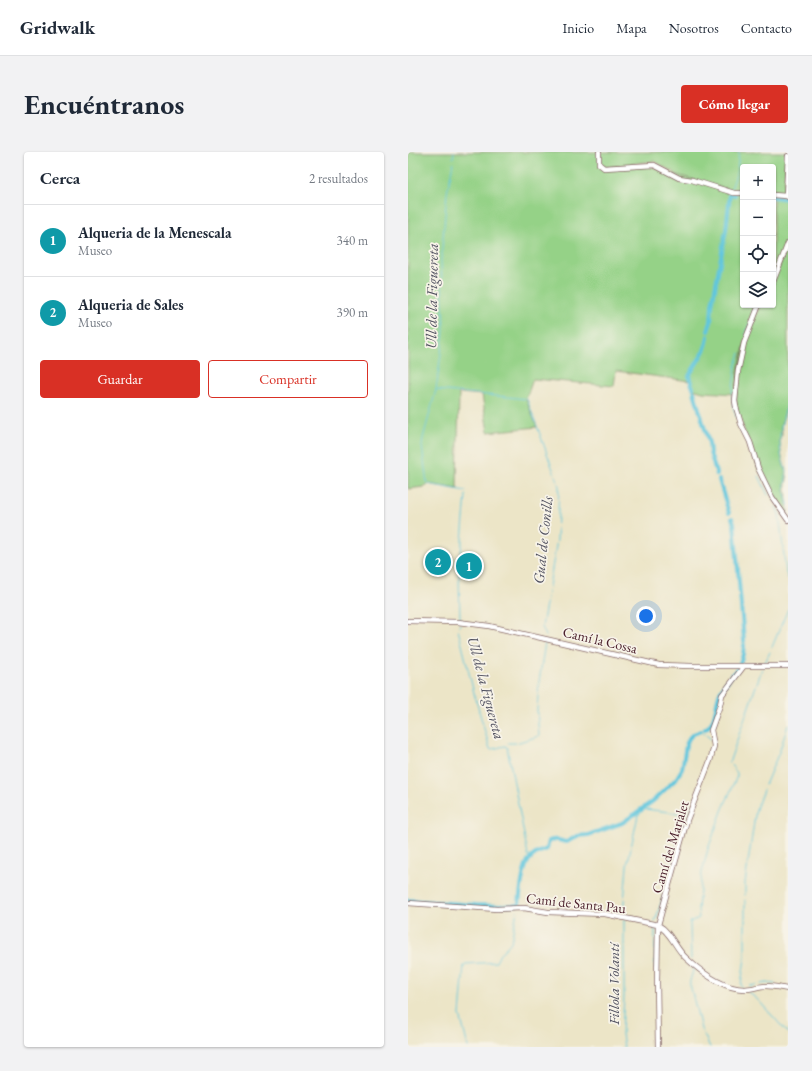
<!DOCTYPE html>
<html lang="es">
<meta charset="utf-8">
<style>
body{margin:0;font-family:"EB Garamond",serif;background:#f2f2f3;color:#1f2937}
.controls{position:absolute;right:12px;top:12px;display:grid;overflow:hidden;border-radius:4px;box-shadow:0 1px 3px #0004}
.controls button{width:36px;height:36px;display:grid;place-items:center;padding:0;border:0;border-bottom:1px solid #e0e1e3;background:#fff;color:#1f2937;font:20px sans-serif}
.you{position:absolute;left:238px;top:464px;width:14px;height:14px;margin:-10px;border:3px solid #fff;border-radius:50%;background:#1a73e8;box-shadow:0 0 0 6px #1a73e833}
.badge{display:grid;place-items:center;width:26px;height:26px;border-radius:50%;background:#d93025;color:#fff;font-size:13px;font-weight:700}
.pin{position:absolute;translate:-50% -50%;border:2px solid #fff;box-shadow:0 1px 4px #0006}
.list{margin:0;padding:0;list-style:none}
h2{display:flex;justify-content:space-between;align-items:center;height:52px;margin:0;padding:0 16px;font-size:17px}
h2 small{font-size:13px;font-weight:400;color:#747a83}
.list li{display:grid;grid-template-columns:26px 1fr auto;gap:12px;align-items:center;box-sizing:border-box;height:72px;padding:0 16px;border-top:1px solid #e0e1e3}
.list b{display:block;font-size:15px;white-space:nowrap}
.list p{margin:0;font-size:13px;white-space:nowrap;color:#747a83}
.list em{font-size:13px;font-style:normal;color:#747a83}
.actions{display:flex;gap:8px;padding:12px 16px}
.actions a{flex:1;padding:9px 0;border:1px solid #d93025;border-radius:4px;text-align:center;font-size:14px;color:#d93025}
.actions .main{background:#d93025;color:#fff}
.icon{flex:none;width:22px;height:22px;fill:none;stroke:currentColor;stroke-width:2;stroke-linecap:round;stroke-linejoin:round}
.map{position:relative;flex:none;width:380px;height:895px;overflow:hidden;border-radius:4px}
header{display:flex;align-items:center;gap:24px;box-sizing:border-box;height:56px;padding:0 20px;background:#fff;border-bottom:1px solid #e0e1e3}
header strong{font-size:19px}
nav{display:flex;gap:22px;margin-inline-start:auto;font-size:14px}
.intro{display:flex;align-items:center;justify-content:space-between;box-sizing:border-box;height:96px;padding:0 24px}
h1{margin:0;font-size:28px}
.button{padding:10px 18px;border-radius:4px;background:#d93025;color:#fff;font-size:14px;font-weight:700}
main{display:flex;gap:24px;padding:0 24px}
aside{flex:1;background:#fff;border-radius:4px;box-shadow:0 1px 3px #0004}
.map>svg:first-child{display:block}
.green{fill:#95d287;stroke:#707859}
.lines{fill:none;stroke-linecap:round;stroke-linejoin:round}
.stream{stroke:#60c6dd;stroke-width:1}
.canal{stroke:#60c6dd;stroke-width:4}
.minor-casing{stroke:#836462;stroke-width:6}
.minor{stroke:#fff;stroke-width:4.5}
.labels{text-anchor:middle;stroke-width:3.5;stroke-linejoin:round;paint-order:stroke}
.street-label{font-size:14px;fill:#4a1f2b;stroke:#f7f3e8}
.water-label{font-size:15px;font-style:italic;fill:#515160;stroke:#f7f3e8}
</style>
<header>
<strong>Gridwalk</strong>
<nav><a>Inicio</a><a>Mapa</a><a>Nosotros</a><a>Contacto</a></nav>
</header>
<div class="intro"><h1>Encuéntranos</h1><a class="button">Cómo llegar</a></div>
<main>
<aside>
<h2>Cerca<small>2 resultados</small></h2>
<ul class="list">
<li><span class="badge" style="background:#0f9aa8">1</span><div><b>Alqueria de la Menescala</b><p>Museo</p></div><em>340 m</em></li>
<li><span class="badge" style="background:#0f9aa8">2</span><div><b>Alqueria de Sales</b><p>Museo</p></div><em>390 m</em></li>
</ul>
<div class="actions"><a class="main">Guardar</a><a>Compartir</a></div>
</aside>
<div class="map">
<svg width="380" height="895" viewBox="0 0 380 895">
<rect width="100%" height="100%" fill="#f7f3e8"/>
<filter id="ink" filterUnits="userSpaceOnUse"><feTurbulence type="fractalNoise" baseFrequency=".025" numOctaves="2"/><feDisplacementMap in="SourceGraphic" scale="8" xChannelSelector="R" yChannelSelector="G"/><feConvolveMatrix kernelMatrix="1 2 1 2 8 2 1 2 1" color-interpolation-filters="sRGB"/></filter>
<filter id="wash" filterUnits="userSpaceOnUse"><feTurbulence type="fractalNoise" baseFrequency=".012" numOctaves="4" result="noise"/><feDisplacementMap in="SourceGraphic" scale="16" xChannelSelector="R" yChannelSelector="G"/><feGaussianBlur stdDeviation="0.9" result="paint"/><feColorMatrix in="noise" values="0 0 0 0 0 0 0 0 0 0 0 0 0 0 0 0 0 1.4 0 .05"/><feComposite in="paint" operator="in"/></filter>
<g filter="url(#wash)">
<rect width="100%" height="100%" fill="#ece5c7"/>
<!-- green -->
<path class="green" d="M 0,0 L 190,0 L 194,15 L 242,14 L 258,20 L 335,42 L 335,153 L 350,153 L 340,180 L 327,242 L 295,240 L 285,237 L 282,229 L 208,219 L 206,234 L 125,227 L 118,247 L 129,275 L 80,280 L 74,243 L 51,241 L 49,334 L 50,337 L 20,332 L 16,335 L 0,337 Z
M 192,0 L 378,0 L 376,39 L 373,43 L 365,42 L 365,15 L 335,15 L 335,40 L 327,39 L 272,24 L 246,9 L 198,15 L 194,13 Z
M 365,44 L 380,46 L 380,90 L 365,129 Z
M 380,93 L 380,252 L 373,273 L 374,283 L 372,287 L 373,301 L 379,325 L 377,334 L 380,359 L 378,363 L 350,316 L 328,255 L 330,219 L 337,191 L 352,153 L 365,153 L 365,131 Z"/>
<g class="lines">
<!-- stream -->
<path class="stream" d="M 45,6 L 46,0
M 45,11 L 39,41 L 33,108 L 36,179 L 28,238 L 15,286 L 14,294 L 19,332 L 58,339
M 323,37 L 329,20 L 331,0
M 378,91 L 380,85
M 345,161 L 348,153
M 337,182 L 341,172
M 28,238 L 119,247 L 151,334 L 149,388 L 134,475 L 138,484
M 324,242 L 328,213 L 332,201
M 324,244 L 325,254 L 329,267
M 380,250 C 374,268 370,283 373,302 C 374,309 379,318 378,326 C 378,328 377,330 377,332 C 376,339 378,347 380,353
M 332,275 L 335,281
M 351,324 L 360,343
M 368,355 L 371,362 L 378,421 L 380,426
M 52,467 L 51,424 L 58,343
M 52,472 L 50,478 L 53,489 L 67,545 L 82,597 L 84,597 L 97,594 L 99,595 L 121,708
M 364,495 L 380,457
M 356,513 L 362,500
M 293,579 L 303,587
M 100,591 L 108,591 L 131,584 L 129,558 L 131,530 L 137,490
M 321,611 L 354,517
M 357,633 L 372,598 L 380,573
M 264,712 L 277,665 L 283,652
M 337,743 L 337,731 L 348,657 L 355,638
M 215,762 L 219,714 L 230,663 L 237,657 L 278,662
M 216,768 L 216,844 L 214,882 L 216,895
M 247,770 L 261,725
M 247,774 L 247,818
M 283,807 L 282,770 L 291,766 L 290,757 L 294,720 L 300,697 L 314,659 L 329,624 L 329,621 L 323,613
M 285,815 C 286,823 279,829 283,836 L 293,877 L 302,895
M 353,832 L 359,831 L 367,832
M 342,834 L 348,833
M 334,835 L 333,833 L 337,806 L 337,748
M 340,840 L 349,847 L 380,881
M 60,895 L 52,863 L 56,813 L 57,812 L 88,810 L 92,802 L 103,790 L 109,759"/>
<!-- canal -->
<path class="canal" d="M 365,45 L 380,47
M 300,179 L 303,170 L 304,153 L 318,78 L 322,42 L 327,43
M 285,236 L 281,224 C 288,211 299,199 300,184
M 286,240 L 301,291 L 302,301 L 309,323
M 311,328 L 321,361
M 324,366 L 326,371 L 336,489
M 332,512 L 335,502 L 336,493
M 297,577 C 309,570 307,551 312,540 C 317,531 323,524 329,517
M 0,748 L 68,753 L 91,754 L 108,753
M 111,752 C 112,742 115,716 121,708 C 125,702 133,699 139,697 L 141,689 C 148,685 153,690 159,690 L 169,684 L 180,683 L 214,671 L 245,649 L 268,627 L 274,617 L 278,593 L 281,586 L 285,582 L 293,579"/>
</g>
</g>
<g filter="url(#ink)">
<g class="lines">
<!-- minor casing -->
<g class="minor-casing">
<path id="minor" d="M 191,0 L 191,12 L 196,16 L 246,13 L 271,26 L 284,28 L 326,41 L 335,41
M 380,4 L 378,44 L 380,45
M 365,43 L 378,44
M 365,130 L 380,91
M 351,153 L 336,191 L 330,219 L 327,249 L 328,255 L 333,272 L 342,290 L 350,316 L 364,345 L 380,368
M 0,469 L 50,470 L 81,474 L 251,513 L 283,514 L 380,514
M 0,751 L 89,757 L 116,756 L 140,760 L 197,762 L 250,773 C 263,780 267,796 278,806 C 293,820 314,837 337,837 C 344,837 351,834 358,834 C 366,834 373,836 380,837
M 250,895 L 249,830 L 250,773 L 279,668 L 302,609 L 306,594 L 303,578 L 312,553 L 314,543 L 336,514"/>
</g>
<!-- minor -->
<use href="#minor" class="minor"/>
</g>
</g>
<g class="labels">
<!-- street labels -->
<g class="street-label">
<text transform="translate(192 488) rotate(13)" y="5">Camí la Cossa</text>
<text transform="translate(262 695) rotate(-73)" y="5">Camí del Marjalet</text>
<text transform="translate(168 751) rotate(6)" y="5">Camí de Santa Pau</text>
</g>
<!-- water labels -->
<g class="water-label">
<text transform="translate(24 144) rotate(-89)" y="5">Ull de la Figuereta</text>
<text transform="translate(135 388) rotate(-84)" y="5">Gual de Conills</text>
<text transform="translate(78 536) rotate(75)" y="5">Ull de la Figuereta</text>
<text transform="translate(206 832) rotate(-90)" y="5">Fillola Volantí</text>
</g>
</g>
</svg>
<div class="controls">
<button>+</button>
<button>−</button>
<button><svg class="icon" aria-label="locate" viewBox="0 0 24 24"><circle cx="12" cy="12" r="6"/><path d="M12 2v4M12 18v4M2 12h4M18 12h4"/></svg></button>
<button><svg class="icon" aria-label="layers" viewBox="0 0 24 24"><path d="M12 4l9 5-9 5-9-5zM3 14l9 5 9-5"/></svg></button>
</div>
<div class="you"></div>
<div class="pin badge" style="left:61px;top:414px;background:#0f9aa8">1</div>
<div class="pin badge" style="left:30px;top:410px;background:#0f9aa8">2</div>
</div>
</main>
